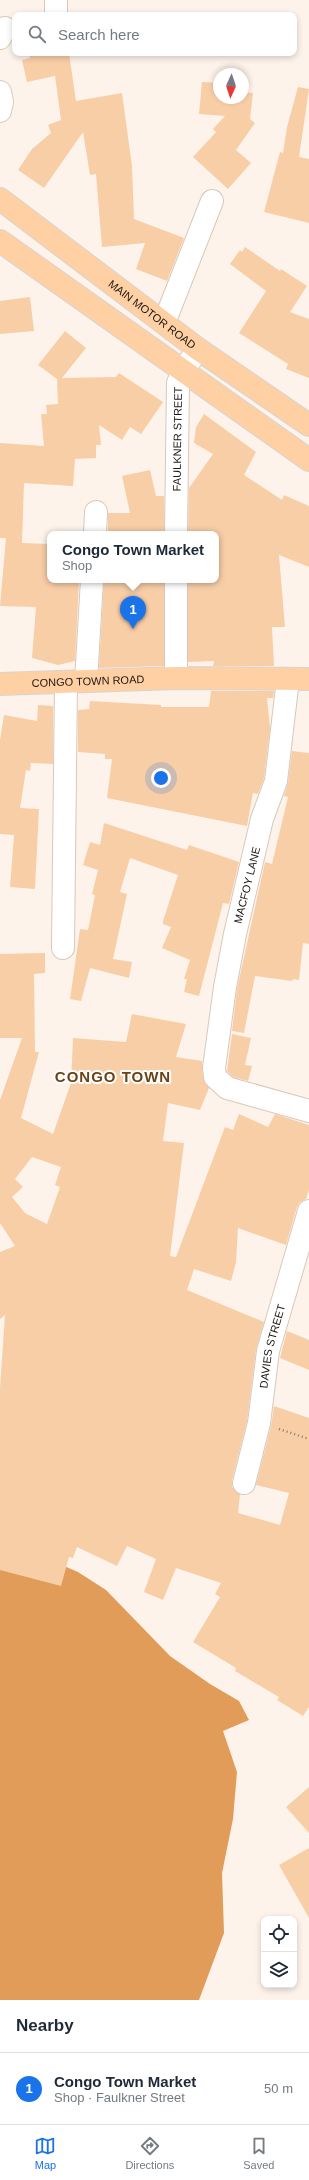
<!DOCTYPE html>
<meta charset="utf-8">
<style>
body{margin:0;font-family:Arial,sans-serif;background:#f2f2f3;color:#1f2937}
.controls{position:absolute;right:12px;bottom:12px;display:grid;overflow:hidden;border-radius:8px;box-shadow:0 2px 6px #0003}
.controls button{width:36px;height:36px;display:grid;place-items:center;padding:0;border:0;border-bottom:1px solid #e0e1e3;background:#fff;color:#1f2937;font:20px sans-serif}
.compass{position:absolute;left:213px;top:68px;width:36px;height:36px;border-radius:50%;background:#fff;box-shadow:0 2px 6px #0003;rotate:183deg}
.you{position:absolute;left:161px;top:778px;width:14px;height:14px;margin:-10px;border:3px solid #fff;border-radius:50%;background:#1a73e8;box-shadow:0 0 0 6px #1a73e833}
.badge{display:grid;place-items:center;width:26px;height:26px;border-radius:50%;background:#1a73e8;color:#fff;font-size:13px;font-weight:700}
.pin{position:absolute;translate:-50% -33px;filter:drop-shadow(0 1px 2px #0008)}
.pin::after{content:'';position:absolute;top:21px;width:14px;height:12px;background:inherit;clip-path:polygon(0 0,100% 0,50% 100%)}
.popup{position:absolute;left:47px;top:531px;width:172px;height:52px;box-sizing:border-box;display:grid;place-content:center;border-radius:8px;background:#fff;filter:drop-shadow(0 1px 3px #0005);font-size:13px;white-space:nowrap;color:#747a83}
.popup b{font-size:15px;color:#1f2937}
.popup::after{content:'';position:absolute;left:50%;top:100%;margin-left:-8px;border:8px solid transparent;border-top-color:#fff}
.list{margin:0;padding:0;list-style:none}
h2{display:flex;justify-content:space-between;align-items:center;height:52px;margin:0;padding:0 16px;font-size:17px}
h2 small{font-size:13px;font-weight:400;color:#747a83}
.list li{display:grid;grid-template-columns:26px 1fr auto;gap:12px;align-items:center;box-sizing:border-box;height:72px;padding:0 16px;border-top:1px solid #e0e1e3}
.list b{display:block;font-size:15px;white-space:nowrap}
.list p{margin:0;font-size:13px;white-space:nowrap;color:#747a83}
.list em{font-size:13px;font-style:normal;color:#747a83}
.icon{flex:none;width:22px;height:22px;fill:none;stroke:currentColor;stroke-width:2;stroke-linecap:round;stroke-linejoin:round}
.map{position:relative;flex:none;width:309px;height:2000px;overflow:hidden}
.search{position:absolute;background:#fff;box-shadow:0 2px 6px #0003;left:12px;right:12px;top:12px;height:44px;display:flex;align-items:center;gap:10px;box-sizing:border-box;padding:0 14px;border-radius:8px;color:#747a83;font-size:15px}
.sheet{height:124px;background:#fff}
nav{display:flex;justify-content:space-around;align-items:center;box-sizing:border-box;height:56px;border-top:1px solid #e0e1e3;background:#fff;font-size:11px;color:#747a83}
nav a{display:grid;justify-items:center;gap:2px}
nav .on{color:#1a73e8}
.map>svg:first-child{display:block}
.water{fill:#e09c58}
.building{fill:#f8cea7;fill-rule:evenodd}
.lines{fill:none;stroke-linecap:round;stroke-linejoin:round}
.minor-casing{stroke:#d8c8ba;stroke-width:24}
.major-casing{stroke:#d6d5d4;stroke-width:24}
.path{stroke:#837c75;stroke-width:2.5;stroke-dasharray:1 3;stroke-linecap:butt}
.minor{stroke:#fff;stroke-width:22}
.major{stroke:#fed0a3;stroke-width:22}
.labels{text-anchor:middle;stroke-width:4;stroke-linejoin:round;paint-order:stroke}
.street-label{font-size:11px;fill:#1c1712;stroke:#fff}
.district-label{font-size:15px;font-weight:bold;letter-spacing:1px;fill:#6a4216;stroke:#fff}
</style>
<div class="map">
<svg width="309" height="2000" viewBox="0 0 309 2000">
<rect width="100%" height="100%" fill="#fdf3ea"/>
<!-- water -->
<path class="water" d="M 0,1547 L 27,1550 L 78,1572 L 106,1590 L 170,1656 L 210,1684 L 239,1701 L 249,1720 L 223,1731 L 237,1772 L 233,1819 L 222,1873 L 224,1933 L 199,2000 L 0,2000 Z"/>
<!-- building -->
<path class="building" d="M 29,53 L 69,53 L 76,101 L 122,93 L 132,166 L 134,219 L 184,238 L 167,281 L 136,269 L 145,243 L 102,247 L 96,174 L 90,175 L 83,132 L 44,188 L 18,170 L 32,149 L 51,133 L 48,125 L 61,120 L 55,76 L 27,82 L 22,60 L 30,58 Z
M 202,82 L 219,83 L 219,98 L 243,98 L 243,92 L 253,93 L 250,119 L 255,123 L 236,150 L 251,163 L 228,189 L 193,157 L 216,132 L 213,129 L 225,116 L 199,114 Z
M 298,87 L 309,89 L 299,157 L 309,159 L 309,223 L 264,212 L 280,152 L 283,153 L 287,127 Z
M 245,247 L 280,271 L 281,269 L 307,286 L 290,312 L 309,319 L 309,378 L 286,369 L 288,364 L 239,333 L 266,291 L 230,264 L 240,250 L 242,252 Z
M 30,297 L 34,331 L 0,334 L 0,301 Z
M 65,331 L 86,348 L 62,378 L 116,377 L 119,373 L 163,402 L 141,434 L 130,427 L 122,440 L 99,425 L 101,445 L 96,445 L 96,458 L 75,459 L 73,486 L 24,483 L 22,543 L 50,544 L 50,580 L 79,580 L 75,661 L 58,665 L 32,658 L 36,607 L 0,606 L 6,538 L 0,538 L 0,443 L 44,446 L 41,414 L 47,414 L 46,405 L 58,404 L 57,379 L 38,365 Z
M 204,414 L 256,452 L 244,475 L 282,500 L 284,495 L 309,506 L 309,567 L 279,555 L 285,627 L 272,627 L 274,666 L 213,666 L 214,661 L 188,662 L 188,580 L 216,580 L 216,534 L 188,534 L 189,488 L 213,454 L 194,443 L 196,427 Z
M 150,470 L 156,496 L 164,496 L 164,534 L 108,534 L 108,513 L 130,513 L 122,476 Z
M 104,580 L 164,580 L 164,666 L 99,668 Z
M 211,691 L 274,691 L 273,698 L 267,698 L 270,728 L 264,778 L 258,794 L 253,793 L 247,826 L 107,798 L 112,759 L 105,759 L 105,754 L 78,752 L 78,710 L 89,709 L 90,701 L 161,705 L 161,707 L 209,707 Z
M 38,705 L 53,706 L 53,764 L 31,763 L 30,771 L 26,770 L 20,808 L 39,809 L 35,889 L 10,887 L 14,835 L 0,834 L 0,740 L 4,715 L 37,721 Z
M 292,751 L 309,753 L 309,944 L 303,943 L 299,980 L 293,979 L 292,981 L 255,976 L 244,1033 L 232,1031 L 237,989 L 265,862 L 272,864 L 288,797 L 284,796 L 288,783 Z
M 104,823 L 187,850 L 189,845 L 239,862 L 229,904 L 223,903 L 199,996 L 184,992 L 187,979 L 184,979 L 190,960 L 162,948 L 171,927 L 163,924 L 163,921 L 178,875 L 130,858 L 120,892 L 127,894 L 113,959 L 132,962 L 129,978 L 90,968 L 81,1001 L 70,999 L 80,929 L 88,930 L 95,895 L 92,894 L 98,870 L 83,865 L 90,842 L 100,845 Z
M 45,953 L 45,973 L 34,974 L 35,1052 L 39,1052 L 21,1118 L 53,1134 L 71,1083 L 73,1038 L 126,1042 L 132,1014 L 186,1024 L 176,1057 L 202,1061 L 203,1078 L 209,1088 L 200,1110 L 168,1103 L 163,1141 L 184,1143 L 170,1256 L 176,1257 L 225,1127 L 233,1130 L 239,1114 L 268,1127 L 275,1114 L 309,1125 L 309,1190 L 306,1199 L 300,1202 L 297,1207 L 286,1245 L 238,1228 L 236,1262 L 231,1281 L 194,1269 L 187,1290 L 264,1322 L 256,1349 L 247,1421 L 232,1480 L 232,1487 L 240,1494 L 238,1513 L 280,1525 L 289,1493 L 256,1485 L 271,1426 L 274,1406 L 309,1418 L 309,1707 L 303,1716 L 277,1700 L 279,1697 L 235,1671 L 236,1668 L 193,1642 L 220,1597 L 215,1594 L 221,1583 L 176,1568 L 163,1600 L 144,1592 L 156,1559 L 127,1546 L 117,1566 L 77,1547 L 73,1558 L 69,1557 L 61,1586 L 0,1570 L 0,1388 L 5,1315 L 0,1319 L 0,1252 L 15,1246 L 0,1223 L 0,1100 L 22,1038 L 0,1038 L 0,954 ZM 32,1157 L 61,1167 L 55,1185 L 60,1187 L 47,1224 L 25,1213 L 12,1197 L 23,1187 L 15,1179 Z
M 232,1034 L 251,1038 L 245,1065 L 252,1066 L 248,1081 L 233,1077 L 227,1071 Z
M 287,1331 L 309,1340 L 309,1370 L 280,1358 Z
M 309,1787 L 309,1833 L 286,1807 Z
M 309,1848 L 309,1918 L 279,1865 Z"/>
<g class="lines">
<!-- minor casing -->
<g class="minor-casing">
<g id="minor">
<path d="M 56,0 L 56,15"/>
<path d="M 0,38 L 5,28"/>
<path d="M 0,92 L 2,102 L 0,111"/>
<path d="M 164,323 L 212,201"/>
<path d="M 95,534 L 96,512"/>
<path id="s1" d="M 176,534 L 178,383 L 183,371 L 198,349"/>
<path d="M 176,678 L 176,580"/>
<path d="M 288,679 L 276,781 L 262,819 L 235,934 L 225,987 L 214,1068 L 215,1077 L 227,1088 L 309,1111"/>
<path d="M 86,681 L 92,580"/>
<path d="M 63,948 L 66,682"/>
<path id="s2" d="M 244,1483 L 259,1423 L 268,1351 L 309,1211"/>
</g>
</g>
<!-- major casing -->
<g class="major-casing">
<g id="major">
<path id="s3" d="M 0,199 L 198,349 L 309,425"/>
<path d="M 0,241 L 309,460"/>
<path id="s4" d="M 0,684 L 176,678 L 309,679"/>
</g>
</g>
<!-- path -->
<path class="path" d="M 279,1429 L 309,1439"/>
<!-- minor -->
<use href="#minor" class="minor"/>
<!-- major -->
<use href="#major" class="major"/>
</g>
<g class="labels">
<!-- street labels -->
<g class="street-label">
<text dy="4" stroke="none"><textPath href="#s3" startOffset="191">MAIN MOTOR ROAD</textPath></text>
<text dy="4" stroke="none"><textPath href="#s1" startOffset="95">FAULKNER STREET</textPath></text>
<text dy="4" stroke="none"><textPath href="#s4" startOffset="88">CONGO TOWN ROAD</textPath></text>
<text transform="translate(247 885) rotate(-76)" y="4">MACFOY LANE</text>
<text dy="4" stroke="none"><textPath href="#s2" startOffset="140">DAVIES STREET</textPath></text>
</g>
<!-- district labels -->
<g class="district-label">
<text x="113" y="1082">CONGO TOWN</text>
</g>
</g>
</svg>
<div class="controls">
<button><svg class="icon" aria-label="locate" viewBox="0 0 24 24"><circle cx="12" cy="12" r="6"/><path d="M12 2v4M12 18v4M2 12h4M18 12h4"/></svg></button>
<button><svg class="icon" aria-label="layers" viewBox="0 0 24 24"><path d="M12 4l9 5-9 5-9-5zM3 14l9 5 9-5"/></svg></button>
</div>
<svg class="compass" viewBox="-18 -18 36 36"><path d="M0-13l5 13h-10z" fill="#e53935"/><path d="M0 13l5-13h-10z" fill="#747a83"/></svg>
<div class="you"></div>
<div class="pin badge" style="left:133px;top:629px">1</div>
<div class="popup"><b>Congo Town Market</b>Shop</div>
<div class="search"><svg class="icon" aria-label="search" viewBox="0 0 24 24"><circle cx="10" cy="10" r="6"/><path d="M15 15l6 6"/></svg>Search here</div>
</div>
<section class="sheet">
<h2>Nearby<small></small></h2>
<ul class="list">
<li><span class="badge">1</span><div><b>Congo Town Market</b><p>Shop · Faulkner Street</p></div><em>50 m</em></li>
</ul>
</section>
<nav>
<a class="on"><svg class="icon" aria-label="map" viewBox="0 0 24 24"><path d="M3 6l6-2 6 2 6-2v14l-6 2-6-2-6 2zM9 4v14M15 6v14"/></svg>Map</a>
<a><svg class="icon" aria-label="directions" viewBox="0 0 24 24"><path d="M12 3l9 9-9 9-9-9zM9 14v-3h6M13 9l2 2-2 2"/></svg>Directions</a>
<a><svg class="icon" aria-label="saved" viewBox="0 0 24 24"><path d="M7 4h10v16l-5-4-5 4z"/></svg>Saved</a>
</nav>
